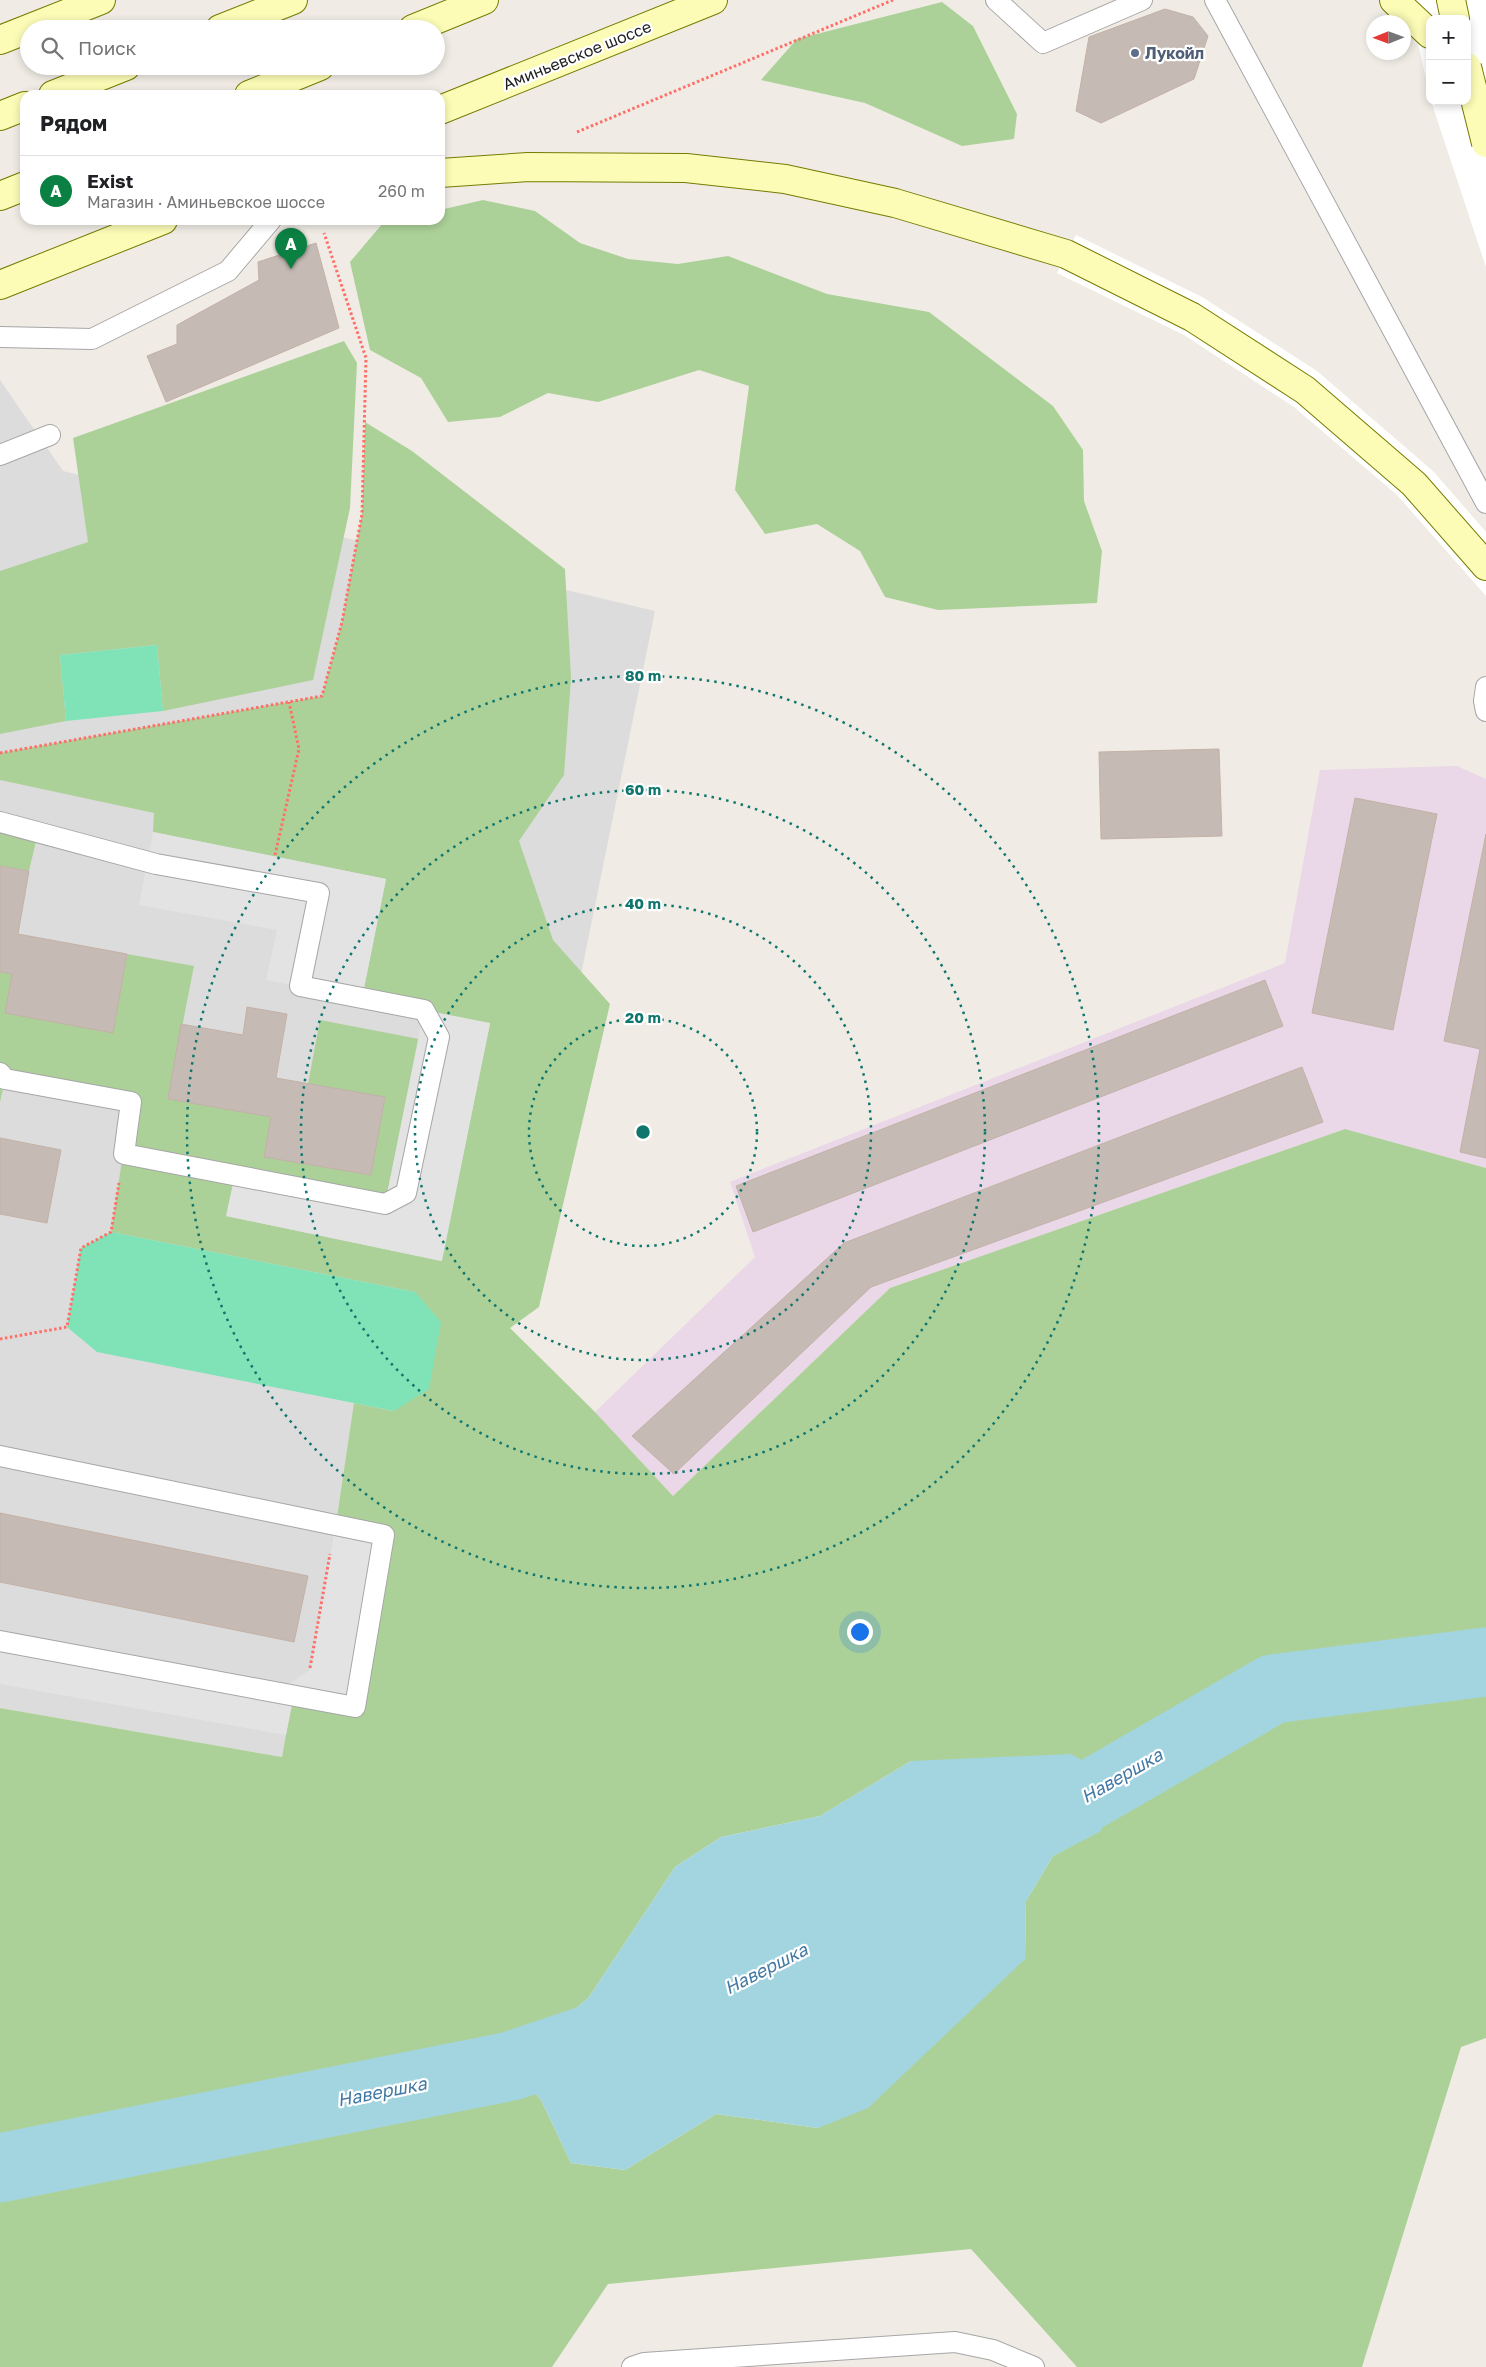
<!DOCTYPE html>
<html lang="ru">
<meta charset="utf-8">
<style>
body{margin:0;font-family:"Golos Text",sans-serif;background:#f6f6f6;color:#202124}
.controls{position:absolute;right:15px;top:15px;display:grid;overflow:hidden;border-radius:10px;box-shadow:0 2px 8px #0003}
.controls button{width:45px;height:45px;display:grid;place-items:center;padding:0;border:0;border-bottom:1px solid #e0e0e0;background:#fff;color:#202124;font:25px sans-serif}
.compass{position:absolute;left:1366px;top:15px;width:45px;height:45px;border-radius:50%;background:#fff;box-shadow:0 2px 8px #0003;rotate:269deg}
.you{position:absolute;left:859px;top:1631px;width:18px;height:18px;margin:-12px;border:4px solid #fff;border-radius:50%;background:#1a73e8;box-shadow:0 0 0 8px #1a73e833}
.badge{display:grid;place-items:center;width:32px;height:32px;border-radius:50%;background:#0b8043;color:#fff;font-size:16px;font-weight:700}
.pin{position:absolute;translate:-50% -41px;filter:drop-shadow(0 1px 2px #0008)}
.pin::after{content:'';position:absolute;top:26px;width:18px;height:15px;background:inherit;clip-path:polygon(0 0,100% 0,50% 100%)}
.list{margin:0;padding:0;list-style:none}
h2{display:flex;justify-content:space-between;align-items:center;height:65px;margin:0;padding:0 20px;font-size:21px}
h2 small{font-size:16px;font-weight:400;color:#757577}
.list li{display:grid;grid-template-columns:32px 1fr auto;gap:15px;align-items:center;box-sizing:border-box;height:70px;padding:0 20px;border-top:1px solid #e0e0e0}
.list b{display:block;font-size:19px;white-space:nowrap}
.list p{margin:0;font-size:16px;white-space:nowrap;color:#757577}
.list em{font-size:16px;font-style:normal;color:#757577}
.icon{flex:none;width:28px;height:28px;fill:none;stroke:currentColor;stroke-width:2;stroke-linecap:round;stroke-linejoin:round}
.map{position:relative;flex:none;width:1486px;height:2367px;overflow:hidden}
.search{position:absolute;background:#fff;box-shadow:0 2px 8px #0003;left:20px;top:20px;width:425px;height:55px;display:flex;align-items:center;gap:12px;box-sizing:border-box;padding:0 18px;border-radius:28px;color:#757577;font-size:19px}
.panel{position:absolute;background:#fff;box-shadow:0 2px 8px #0003;left:20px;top:90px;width:425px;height:135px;border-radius:15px}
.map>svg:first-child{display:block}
.residential{fill:#dddcdc}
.industrial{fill:#ead7e7}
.forest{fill:#acd198;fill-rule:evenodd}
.pitch{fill:#80e3b7}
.parking{fill:#e3e3e3}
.water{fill:#a3d5e0}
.pier{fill:#fff}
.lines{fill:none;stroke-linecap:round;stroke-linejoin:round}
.river{stroke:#a3d5e0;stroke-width:69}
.building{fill:#c5bbb4;stroke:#c3b1a6}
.service-casing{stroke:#a6a6a6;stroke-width:22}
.secondary-casing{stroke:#757c00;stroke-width:30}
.path{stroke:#ff6f67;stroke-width:3;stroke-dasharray:2.5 2.5;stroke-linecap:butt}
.service{stroke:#fff;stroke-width:20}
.secondary{stroke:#fcfcb7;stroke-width:28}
.secondary-bridge-casing{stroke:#757c00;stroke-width:30;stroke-linecap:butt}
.secondary-bridge{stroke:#fcfcb7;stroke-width:28}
.ring{fill:none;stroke:#0f766e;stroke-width:2.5;stroke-dasharray:2.5 5}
.service-dot{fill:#5c6f8a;stroke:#fff;stroke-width:2}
.labels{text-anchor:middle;stroke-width:4.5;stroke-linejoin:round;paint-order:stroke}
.service-label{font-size:16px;font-weight:bold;fill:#4e5e75;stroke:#fff;text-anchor:start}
.street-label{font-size:16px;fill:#1f1f1f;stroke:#fff}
.water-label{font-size:18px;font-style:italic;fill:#4278a4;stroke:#fff}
.centre{fill:#0f766e;stroke:#fff;stroke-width:2.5}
.ring-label{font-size:15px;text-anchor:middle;font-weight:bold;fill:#0f766e;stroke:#fff;stroke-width:4.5;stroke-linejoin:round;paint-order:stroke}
</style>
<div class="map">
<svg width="1486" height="2367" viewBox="0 0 1486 2367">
<rect width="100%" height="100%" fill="#f0ece5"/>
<!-- residential -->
<path class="residential" d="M 0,380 L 63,471 L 655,611 L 509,1328 L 429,1389 L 394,1411 L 354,1403 L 355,1707 L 294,1695 L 282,1757 L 0,1708 Z"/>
<!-- industrial -->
<path class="industrial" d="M 1457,766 L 1486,779 L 1486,1168 L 1345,1129 L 890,1288 L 673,1496 L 595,1412 L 755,1257 L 730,1182 L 1285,963 L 1320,770 Z"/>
<!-- forest -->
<path class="forest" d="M 942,2 L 973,26 L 1017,114 L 1014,139 L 962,146 L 865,103 L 761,80 L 797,39 Z
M 483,200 L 535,211 L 580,243 L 628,259 L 678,264 L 728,256 L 827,294 L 929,312 L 1053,406 L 1083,450 L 1084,501 L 1102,551 L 1097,603 L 938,610 L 885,597 L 860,551 L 817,524 L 765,534 L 735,490 L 749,386 L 699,370 L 598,402 L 548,393 L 500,417 L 448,422 L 421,378 L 370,350 L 350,262 L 383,223 L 396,220 L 440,220 L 440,210 Z
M 344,341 L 357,363 L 350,508 L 313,680 L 163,711 L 157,645 L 60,655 L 66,721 L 0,734 L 0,571 L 88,542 L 73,438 Z
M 365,422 L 412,451 L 565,569 L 571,678 L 564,775 L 519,841 L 553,940 L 610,1004 L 539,1307 L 510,1328 L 595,1412 L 673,1496 L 890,1288 L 1345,1129 L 1486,1168 L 1486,2038 L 1461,2047 L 1362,2367 L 1077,2367 L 971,2249 L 608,2284 L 552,2367 L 0,2367 L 0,1708 L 282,1757 L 293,1695 L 355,1706 L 336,1524 L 354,1403 L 394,1411 L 415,1292 L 111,1232 L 131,1102 L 5,1080 L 0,1102 L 0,972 L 12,974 L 6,1013 L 113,1032 L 127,954 L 194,966 L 168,1099 L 271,1117 L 265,1157 L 370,1175 L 385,1098 L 308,1084 L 320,1020 L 419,1039 L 385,1204 L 226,1216 L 441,1261 L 490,1024 L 362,998 L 386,879 L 153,832 L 154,813 L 0,780 L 0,753 L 322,696 L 342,622 L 362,514 ZM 911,1761 L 1101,1830 L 1053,1856 L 1026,1901 L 1025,1959 L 818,2128 L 716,2114 L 625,2170 L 571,2163 L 541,2100 L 511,2066 L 589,1997 L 675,1867 L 721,1837 L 820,1816 Z
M 0,832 L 36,841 L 29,871 L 0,866 Z"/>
<!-- pitch -->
<path class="pitch" d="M 157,645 L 163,711 L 66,721 L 60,655 Z
M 111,1232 L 415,1292 L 441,1322 L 429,1389 L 394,1411 L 97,1352 L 67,1327 L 81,1248 Z"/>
<!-- parking -->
<path class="parking" d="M 153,832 L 386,879 L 362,998 L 266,980 L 277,930 L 139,905 Z
M 424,1010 L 490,1023 L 442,1261 L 226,1216 L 235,1174 L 385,1204 Z
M 336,1524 L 384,1535 L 355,1707 L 294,1695 L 286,1735 L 0,1684 L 0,1641 L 276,1692 L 310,1670 Z"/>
<!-- water -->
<path class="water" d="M 1071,1754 L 1117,1780 L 1101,1831 L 1053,1856 L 1026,1901 L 1025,1959 L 868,2108 L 818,2128 L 716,2114 L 625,2170 L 571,2163 L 541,2100 L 511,2066 L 589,1997 L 675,1867 L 721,1837 L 820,1816 L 911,1761 Z"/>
<!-- pier -->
<path class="pier" d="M 1408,0 L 1486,0 L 1486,267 L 1431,101 L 1467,101 L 1467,19 L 1430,19 L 1430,96 Z
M 1076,235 L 1202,297 L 1317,371 L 1434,472 L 1486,532 L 1486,596 L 1397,495 L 1294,407 L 1184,335 L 1057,273 Z"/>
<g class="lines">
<!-- river -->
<path class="river" d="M 1036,1826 L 1273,1689 L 1486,1662
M 0,2168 L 511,2066 L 600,2036"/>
</g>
<!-- building -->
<path class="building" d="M 1165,9 L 1193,17 L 1208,36 L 1194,79 L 1101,123 L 1076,111 L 1089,37 Z
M 316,243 L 339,328 L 166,402 L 147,356 L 177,344 L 177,325 L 259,280 L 258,262 Z
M 1219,749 L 1222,836 L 1101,839 L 1099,752 Z
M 1355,798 L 1437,814 L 1393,1030 L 1312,1013 Z
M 1486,834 L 1486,1158 L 1460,1152 L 1480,1049 L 1444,1041 Z
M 0,866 L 29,871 L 18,934 L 127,954 L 113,1033 L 5,1013 L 12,974 L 0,972 Z
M 1265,980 L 1283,1026 L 753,1232 L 736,1186 Z
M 247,1007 L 287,1014 L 276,1078 L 385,1097 L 371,1175 L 264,1157 L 271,1117 L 168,1099 L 181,1024 L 243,1035 Z
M 1302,1067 L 1323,1122 L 871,1287 L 674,1474 L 632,1436 L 844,1243 Z
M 0,1138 L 61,1150 L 47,1223 L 0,1214 Z
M 0,1513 L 308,1576 L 294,1642 L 0,1582 Z"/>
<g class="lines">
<!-- service casing -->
<g class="service-casing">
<path id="service" d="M 996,0 L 1043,43 L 1142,0
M 1215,0 L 1486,503
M 0,337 L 92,339 L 228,271 L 271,220
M 0,455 L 50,435
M 1486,687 L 1484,701 L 1486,711
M 0,822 L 156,864 L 319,893 L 300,986 L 424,1010 L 439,1037 L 406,1193 L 385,1204 L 124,1154 L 131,1102 L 5,1079 L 0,1073
M 0,1456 L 384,1535 L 355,1707 L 0,1641
M 632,2367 L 644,2363 L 955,2342 L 993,2350 L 1034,2367"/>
</g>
<!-- secondary casing -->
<g class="secondary-casing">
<path id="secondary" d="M 1394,0 L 1430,34
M 1451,0 L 1455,19
M 220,29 L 293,0
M 413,29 L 484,0
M 0,40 L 101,0
M 53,95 L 126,66
M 249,95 L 320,66
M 440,110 L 713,0
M 0,116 L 25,106
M 440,173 L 528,167 L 686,168 L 785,179 L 895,203 L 1066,254 L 1192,317 L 1305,390 L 1414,484 L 1486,566
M 0,196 L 25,186
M 0,285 L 163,220"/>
</g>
<!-- path -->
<path class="path" d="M 577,132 L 893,0
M 0,753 L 322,696 L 342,622 L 362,514 L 366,358 L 324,233
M 275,855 L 299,749 L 289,702
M 0,1339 L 67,1327 L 81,1248 L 111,1232 L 119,1183
M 310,1668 L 330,1554"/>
<!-- service -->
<use href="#service" class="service"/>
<!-- secondary -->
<use href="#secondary" class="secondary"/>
<!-- secondary-bridge casing -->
<g class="secondary-bridge-casing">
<path id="secondary-bridge" d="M 1467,67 L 1486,143"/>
</g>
<!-- secondary-bridge -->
<use href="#secondary-bridge" class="secondary-bridge"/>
</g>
<!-- distance rings -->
<g class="ring">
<circle cx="643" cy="1132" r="114"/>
<circle cx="643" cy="1132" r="228"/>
<circle cx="643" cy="1132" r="342"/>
<circle cx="643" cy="1132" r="456"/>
</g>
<!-- markers -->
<circle class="service-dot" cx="1135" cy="53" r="5"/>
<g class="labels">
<!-- service labels -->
<g class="service-label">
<text x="1145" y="59">Лукойл</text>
</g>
<!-- street labels -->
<g class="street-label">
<text transform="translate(577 55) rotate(-22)" y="6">Аминьевское шоссе</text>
</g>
<!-- water labels -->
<g class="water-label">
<text transform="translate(1122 1776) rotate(-30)" y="6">Навершка</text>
<text transform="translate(766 1969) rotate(-27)" y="6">Навершка</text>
<text transform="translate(382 2092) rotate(-11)" y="6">Навершка</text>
</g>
</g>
<circle cx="643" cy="1132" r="8" class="centre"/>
<g class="ring-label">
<text x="643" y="681">80 m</text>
<text x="643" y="795">60 m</text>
<text x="643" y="909">40 m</text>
<text x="643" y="1023">20 m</text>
</g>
</svg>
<div class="controls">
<button>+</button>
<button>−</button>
</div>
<svg class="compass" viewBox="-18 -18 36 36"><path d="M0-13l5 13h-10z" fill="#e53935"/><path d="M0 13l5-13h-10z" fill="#757577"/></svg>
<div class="you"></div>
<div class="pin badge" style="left:291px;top:269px">A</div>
<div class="search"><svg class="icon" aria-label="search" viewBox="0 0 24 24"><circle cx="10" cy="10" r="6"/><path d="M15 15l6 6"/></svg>Поиск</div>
<section class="panel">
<h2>Рядом<small></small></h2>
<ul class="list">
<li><span class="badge">A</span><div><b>Exist</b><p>Магазин · Аминьевское шоссе</p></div><em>260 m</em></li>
</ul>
</section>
</div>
